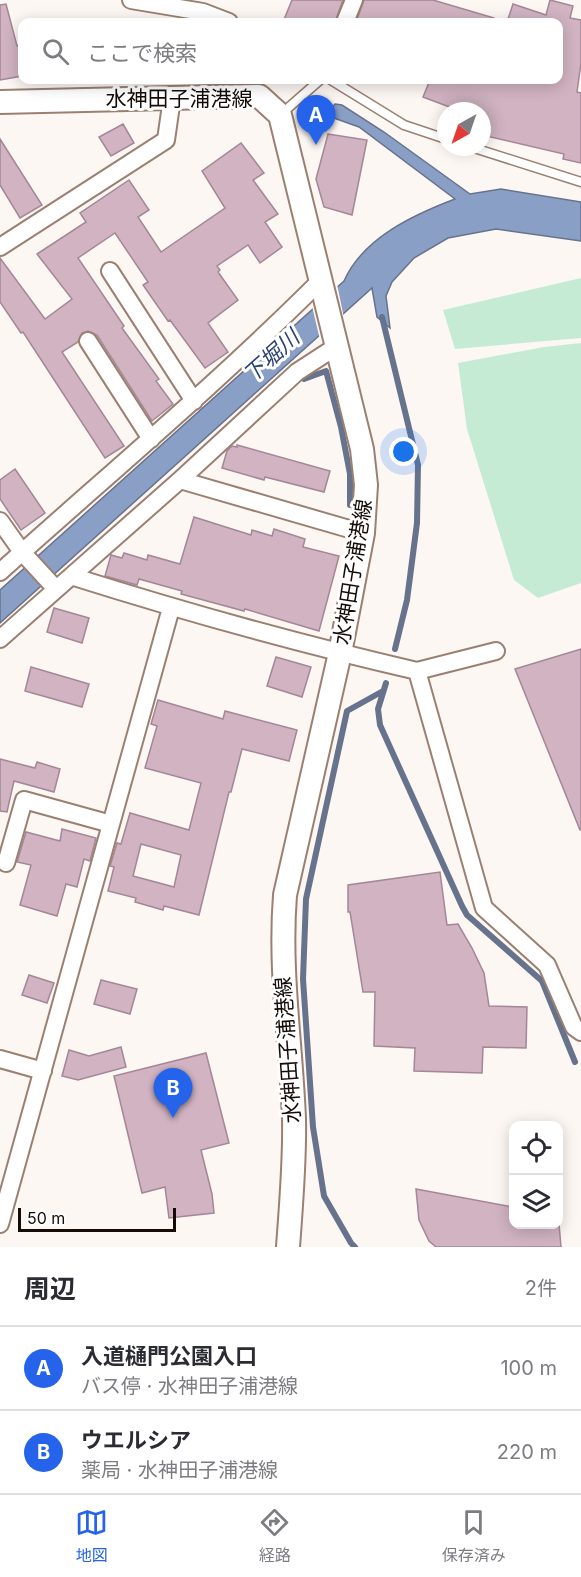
<!DOCTYPE html>
<html lang="ja">
<meta charset="utf-8">
<style>
body{margin:0;font-family:Inter,"Noto Sans JP",sans-serif;background:#f7f7f7;color:#2b2b33}
.controls{position:absolute;right:18px;bottom:18px;display:grid;overflow:hidden;border-radius:12px;box-shadow:0 3px 15px #0003}
.controls button{width:54px;height:54px;display:grid;place-items:center;padding:0;border:0;border-bottom:2px solid #e1e1e2;background:#fff;color:#2b2b33;font:30px sans-serif}
.compass{position:absolute;left:437px;top:102px;width:54px;height:54px;border-radius:50%;background:#fff;box-shadow:0 3px 15px #0003;rotate:220deg}
.scale{position:absolute;left:18px;bottom:15px;width:158px;box-sizing:border-box;padding-left:6px;border:3px solid #150c07;border-top:0;font-size:16px;line-height:21px;white-space:nowrap;color:#150c07;-webkit-text-stroke:4px #fff;paint-order:stroke}
.you{position:absolute;left:404px;top:452px;width:21px;height:21px;margin:-15px;border:4px solid #fff;border-radius:50%;background:#1a73e8;box-shadow:0 0 0 9px #1a73e833}
.badge{display:grid;place-items:center;width:39px;height:39px;border-radius:50%;background:#2563eb;color:#fff;font-size:20px;font-weight:700}
.pin{position:absolute;translate:-50% -50px;filter:drop-shadow(0 2px 3px #0008)}
.pin::after{content:'';position:absolute;top:32px;width:21px;height:18px;background:inherit;clip-path:polygon(0 0,100% 0,50% 100%)}
.list{margin:0;padding:0;list-style:none}
h2{display:flex;justify-content:space-between;align-items:center;height:78px;margin:0;padding:0 24px;font-size:26px}
h2 small{font-size:20px;font-weight:400;color:#7c7c81}
.list li{display:grid;grid-template-columns:39px 1fr auto;gap:18px;align-items:center;box-sizing:border-box;height:84px;padding:0 24px;border-top:2px solid #e1e1e2}
.list b{display:block;font-size:22px;white-space:nowrap}
.list p{margin:0;font-size:20px;white-space:nowrap;color:#7c7c81}
.list em{font-size:20px;font-style:normal;color:#7c7c81}
.icon{flex:none;width:33px;height:33px;fill:none;stroke:currentColor;stroke-width:2;stroke-linecap:round;stroke-linejoin:round}
.map{position:relative;flex:none;width:581px;height:1247px;overflow:hidden}
.search{position:absolute;background:#fff;box-shadow:0 3px 15px #0003;left:18px;right:18px;top:18px;height:66px;display:flex;align-items:center;gap:15px;box-sizing:border-box;padding:0 21px;border-radius:12px;color:#7c7c81;font-size:22px}
.sheet{height:246px;background:#fff}
nav{display:flex;justify-content:space-around;align-items:center;box-sizing:border-box;height:84px;border-top:2px solid #e1e1e2;background:#fff;font-size:16px;color:#7c7c81}
nav a{display:grid;justify-items:center;gap:3px}
nav .on{color:#2563eb}
.map>svg:first-child{display:block}
.green{fill:#c6ebd4}
.water{fill:#8a9fc5;stroke:#67738c;stroke-width:1.5}
.pier{fill:#fdf7f4}
.lines{fill:none;stroke-linecap:round;stroke-linejoin:round}
.stream{stroke:#67738c;stroke-width:6}
.building{fill:#d1b3c2;stroke:#a38796;stroke-width:1.5;fill-rule:evenodd}
.lane-casing{stroke:#9b8071;stroke-width:11}
.street-casing{stroke:#9b8071;stroke-width:20}
.secondary-casing{stroke:#9b8071;stroke-width:26}
.lane{stroke:#fff;stroke-width:8}
.street{stroke:#fff;stroke-width:16}
.secondary{stroke:#fff;stroke-width:22}
.labels{text-anchor:middle;stroke-width:6;stroke-linejoin:round;paint-order:stroke}
.street-label{font-size:21px;fill:#150c07;stroke:#fff}
.water-label{font-size:22px;font-style:italic;fill:#294375;stroke:#fff}
</style>
<div class="map">
<svg width="581" height="1247" viewBox="0 0 581 1247">
<rect width="100%" height="100%" fill="#fdf7f4"/>
<!-- green -->
<path class="green" d="M 581,278 L 581,338 L 455,349 L 443,310 Z
M 581,343 L 581,583 L 538,598 L 514,580 L 467,429 L 458,363 L 544,347 Z"/>
<!-- water -->
<path class="water" d="M 335,104 L 342,105 L 384,132 L 470,194 L 501,189 L 581,202 L 581,241 L 496,229 L 448,238 L 414,258 L 392,282 L 386,296 L 390,328 L 377,317 L 372,288 L 0,623 L 0,590 L 344,281 C 363,238 413,215 455,199 L 359,127 L 331,117 L 331,109 Z"/>
<!-- pier -->
<path class="pier" d="M 337,284 L 344,318 L 320,340 L 312,306 Z"/>
<g class="lines">
<!-- stream -->
<path class="stream" d="M 382,317 L 418,465 L 417,523 L 407,600 L 395,649
M 304,379 L 326,371 L 341,427 L 350,474 L 350,505
M 386,683 L 378,709 L 380,725 L 462,906 L 467,915 L 542,981 L 575,1062
M 355,1247 L 351,1243 L 324,1196 L 313,1127 L 303,979 L 306,899 L 347,711 L 383,691"/>
</g>
<!-- building -->
<path class="building" d="M 292,0 L 343,0 L 335,22 L 283,22 Z
M 364,0 L 433,0 L 494,18 L 493,22 L 356,22 Z
M 550,0 L 573,6 L 570,18 L 581,20 L 581,63 L 577,92 L 581,93 L 581,163 L 563,159 L 564,154 L 482,135 L 482,111 L 460,111 L 423,97 L 430,80 L 558,80 L 558,22 L 507,22 L 513,4 L 546,15 Z
M 6,4 L 17,46 L 22,45 L 22,76 L 0,80 L 0,5 Z
M 123,124 L 134,143 L 111,156 L 99,137 Z
M 328,134 L 367,140 L 352,215 L 324,207 L 316,179 Z
M 0,139 L 42,205 L 20,218 L 0,185 Z
M 241,143 L 264,173 L 253,180 L 278,214 L 265,222 L 282,247 L 260,263 L 248,245 L 217,266 L 220,270 L 218,272 L 238,300 L 208,323 L 228,352 L 205,368 L 170,320 L 168,321 L 143,285 L 148,282 L 115,233 L 78,258 L 124,326 L 122,328 L 159,379 L 156,381 L 173,404 L 152,421 L 97,335 L 88,331 L 82,333 L 78,342 L 62,352 L 124,446 L 105,458 L 23,332 L 21,333 L 0,302 L 0,258 L 45,319 L 72,299 L 37,254 L 86,222 L 80,213 L 129,180 L 149,210 L 138,217 L 161,252 L 225,208 L 202,171 Z
M 237,445 L 330,471 L 324,492 L 265,477 L 264,480 L 222,468 L 227,451 L 232,446 L 237,447 Z
M 15,469 L 45,513 L 21,530 L 0,499 L 0,480 Z
M 194,517 L 251,535 L 252,530 L 272,536 L 274,529 L 305,539 L 303,547 L 339,556 L 319,631 L 245,609 L 244,611 L 181,594 L 182,591 L 139,579 L 137,585 L 105,576 L 111,555 L 122,558 L 124,553 L 147,560 L 148,555 L 180,564 Z
M 54,608 L 89,618 L 82,643 L 47,632 Z
M 581,649 L 581,830 L 580,830 L 515,669 Z
M 276,657 L 311,667 L 302,697 L 267,686 Z
M 31,667 L 89,684 L 82,707 L 25,691 Z
M 158,700 L 223,719 L 225,711 L 297,730 L 289,761 L 242,749 L 231,792 L 229,792 L 199,915 L 164,906 L 163,910 L 135,902 L 136,898 L 108,891 L 114,867 L 110,866 L 117,843 L 121,844 L 130,813 L 189,830 L 201,783 L 145,768 L 157,726 L 151,724 ZM 141,844 L 181,855 L 174,887 L 133,876 Z
M 0,759 L 35,768 L 37,762 L 60,769 L 54,792 L 14,781 L 7,812 L 0,811 Z
M 62,829 L 96,838 L 90,861 L 84,859 L 77,887 L 66,884 L 57,916 L 20,905 L 31,865 L 17,862 L 26,832 L 60,841 Z
M 440,872 L 447,925 L 458,924 L 472,948 L 484,973 L 489,1006 L 527,1007 L 526,1048 L 483,1047 L 482,1073 L 414,1071 L 415,1048 L 374,1046 L 375,992 L 363,992 L 350,912 L 348,912 L 348,885 Z
M 29,975 L 54,983 L 47,1003 L 22,995 Z
M 101,980 L 137,989 L 130,1014 L 94,1004 Z
M 121,1047 L 126,1067 L 78,1080 L 62,1076 L 69,1050 L 89,1056 Z
M 206,1053 L 229,1143 L 201,1150 L 212,1194 L 214,1213 L 169,1218 L 165,1187 L 142,1193 L 114,1076 Z
M 416,1189 L 513,1207 L 513,1224 L 559,1224 L 561,1247 L 436,1247 L 429,1241 L 419,1220 Z"/>
<g class="lines">
<!-- lane casing -->
<g class="lane-casing">
<path id="lane" d="M 331,80 L 404,125 L 446,139
M 280,115 L 320,80
M 471,147 L 581,182"/>
</g>
<!-- street casing -->
<g class="street-casing">
<path id="street" d="M 131,0 L 203,12 L 229,22
M 345,22 L 354,0
M 0,247 L 166,140 L 172,98
M 110,271 L 194,401
M 88,341 L 151,439
M 180,480 L 363,533
M 0,521 L 22,552 L 56,589
M 0,572 C 108,475 218,383 321,280
M 71,576 C 185,612 300,644 417,671 L 484,908 L 547,965 L 574,1027 L 581,1032
M 0,639 L 180,480 L 297,372 L 337,346
M 417,671 L 496,651
M 6,863 L 24,800 L 111,824
M 0,1059 L 43,1071
M 0,1224 L 171,608"/>
</g>
<!-- secondary casing -->
<g class="secondary-casing">
<path id="secondary" d="M 0,102 L 259,96 L 280,115 L 362,449 L 366,485 L 363,533 L 340,653 L 285,895 C 279,971 291,1043 294,1119 C 295,1161 291,1205 288,1247"/>
</g>
<!-- lane -->
<use href="#lane" class="lane"/>
<!-- street -->
<use href="#street" class="street"/>
<!-- secondary -->
<use href="#secondary" class="secondary"/>
</g>
<g class="labels">
<!-- street labels -->
<g class="street-label">
<text x="179" y="106">水神田子浦港線</text>
<text transform="translate(353 572) rotate(-81)" y="7">水神田子浦港線</text>
<text transform="translate(288 1050) rotate(-94)" y="7">水神田子浦港線</text>
</g>
<!-- water labels -->
<g class="water-label">
<text transform="translate(271 356) rotate(-42)" y="8">下堀川</text>
</g>
</g>
</svg>
<div class="controls">
<button><svg class="icon" aria-label="locate" viewBox="0 0 24 24"><circle cx="12" cy="12" r="6"/><path d="M12 2v4M12 18v4M2 12h4M18 12h4"/></svg></button>
<button><svg class="icon" aria-label="layers" viewBox="0 0 24 24"><path d="M12 4l9 5-9 5-9-5zM3 14l9 5 9-5"/></svg></button>
</div>
<svg class="compass" viewBox="-18 -18 36 36"><path d="M0-13l5 13h-10z" fill="#e53935"/><path d="M0 13l5-13h-10z" fill="#7c7c81"/></svg>
<div class="scale">50 m</div>
<div class="you"></div>
<div class="pin badge" style="left:316px;top:145px">A</div>
<div class="pin badge" style="left:173px;top:1118px">B</div>
<div class="search"><svg class="icon" aria-label="search" viewBox="0 0 24 24"><circle cx="10" cy="10" r="6"/><path d="M15 15l6 6"/></svg>ここで検索</div>
</div>
<section class="sheet">
<h2>周辺<small>2件</small></h2>
<ul class="list">
<li><span class="badge">A</span><div><b>入道樋門公園入口</b><p>バス停 · 水神田子浦港線</p></div><em>100 m</em></li>
<li><span class="badge">B</span><div><b>ウエルシア</b><p>薬局 · 水神田子浦港線</p></div><em>220 m</em></li>
</ul>
</section>
<nav>
<a class="on"><svg class="icon" aria-label="map" viewBox="0 0 24 24"><path d="M3 6l6-2 6 2 6-2v14l-6 2-6-2-6 2zM9 4v14M15 6v14"/></svg>地図</a>
<a><svg class="icon" aria-label="directions" viewBox="0 0 24 24"><path d="M12 3l9 9-9 9-9-9zM9 14v-3h6M13 9l2 2-2 2"/></svg>経路</a>
<a><svg class="icon" aria-label="saved" viewBox="0 0 24 24"><path d="M7 4h10v16l-5-4-5 4z"/></svg>保存済み</a>
</nav>
